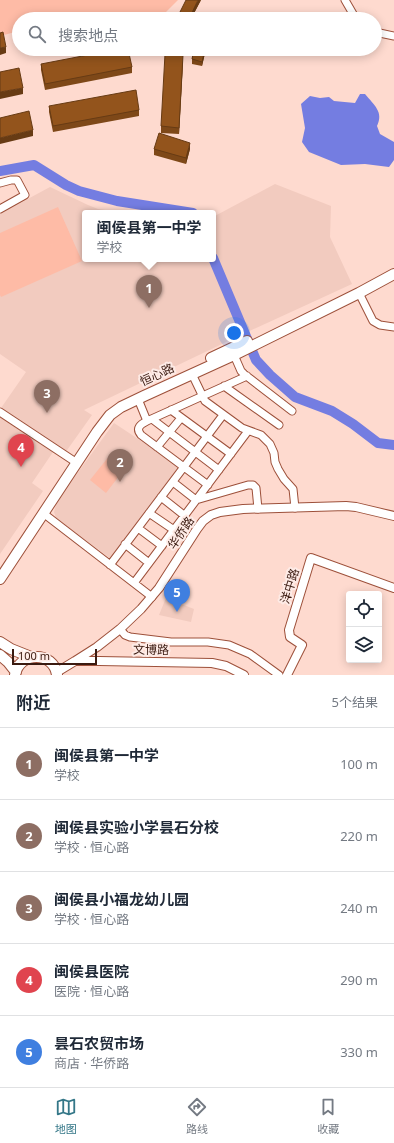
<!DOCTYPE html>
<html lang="zh">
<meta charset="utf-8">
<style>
body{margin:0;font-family:"Noto Sans","Noto Sans SC",sans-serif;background:#f6f6f7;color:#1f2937}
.controls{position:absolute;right:12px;bottom:12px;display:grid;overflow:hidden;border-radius:4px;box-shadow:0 2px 10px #0003}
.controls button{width:36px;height:36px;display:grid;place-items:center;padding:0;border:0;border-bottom:1px solid #e0e1e3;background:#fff;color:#1f2937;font:20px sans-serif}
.scale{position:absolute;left:12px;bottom:10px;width:85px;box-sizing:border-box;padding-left:4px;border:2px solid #3a1a10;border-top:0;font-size:11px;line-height:14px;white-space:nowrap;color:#3a1a10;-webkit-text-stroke:3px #feebe6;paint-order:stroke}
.you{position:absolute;left:234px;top:333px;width:14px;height:14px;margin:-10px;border:3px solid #fff;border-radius:50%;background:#1a73e8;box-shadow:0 0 0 6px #1a73e833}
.badge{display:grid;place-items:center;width:26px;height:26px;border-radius:50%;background:#347788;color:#fff;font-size:13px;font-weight:700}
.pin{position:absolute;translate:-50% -33px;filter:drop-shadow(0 1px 2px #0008)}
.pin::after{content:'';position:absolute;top:21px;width:14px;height:12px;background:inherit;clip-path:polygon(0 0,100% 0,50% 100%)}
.popup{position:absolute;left:82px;top:210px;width:134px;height:52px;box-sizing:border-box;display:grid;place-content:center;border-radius:4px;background:#fff;filter:drop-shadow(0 1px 3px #0005);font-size:13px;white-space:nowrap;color:#747a83}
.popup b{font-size:15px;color:#1f2937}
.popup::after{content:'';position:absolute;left:50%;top:100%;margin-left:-8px;border:8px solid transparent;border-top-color:#fff}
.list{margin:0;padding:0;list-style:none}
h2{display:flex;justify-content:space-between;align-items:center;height:52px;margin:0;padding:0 16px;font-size:17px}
h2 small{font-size:13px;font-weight:400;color:#747a83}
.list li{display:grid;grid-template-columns:26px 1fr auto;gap:12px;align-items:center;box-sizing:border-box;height:72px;padding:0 16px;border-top:1px solid #e0e1e3}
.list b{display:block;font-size:15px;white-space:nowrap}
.list p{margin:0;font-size:13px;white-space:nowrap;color:#747a83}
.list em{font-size:13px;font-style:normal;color:#747a83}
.icon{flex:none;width:22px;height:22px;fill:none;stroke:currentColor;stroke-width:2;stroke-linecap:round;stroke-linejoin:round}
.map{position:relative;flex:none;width:394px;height:675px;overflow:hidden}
.search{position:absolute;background:#fff;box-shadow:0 2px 10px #0003;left:12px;right:12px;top:12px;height:44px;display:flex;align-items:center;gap:10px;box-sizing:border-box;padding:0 14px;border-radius:22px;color:#747a83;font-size:15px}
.sheet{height:412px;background:#fff}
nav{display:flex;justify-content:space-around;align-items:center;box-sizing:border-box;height:56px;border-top:1px solid #e0e1e3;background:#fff;font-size:11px;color:#747a83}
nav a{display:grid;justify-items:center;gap:2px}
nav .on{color:#347788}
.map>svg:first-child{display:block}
.built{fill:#f2cbbf}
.green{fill:#febba6}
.water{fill:#747de1}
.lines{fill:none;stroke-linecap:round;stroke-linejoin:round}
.river{stroke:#747de1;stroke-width:10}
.minor-casing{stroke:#9d503a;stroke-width:9}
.tertiary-casing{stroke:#9d503a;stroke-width:10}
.secondary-casing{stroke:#9d503a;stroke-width:12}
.minor{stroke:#fff;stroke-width:7}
.tertiary{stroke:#fff;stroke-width:8}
.secondary{stroke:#fff;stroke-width:10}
.wall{fill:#7e4818}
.shaded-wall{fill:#673b14}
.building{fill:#93541c;stroke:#673b14}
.labels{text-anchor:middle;stroke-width:4;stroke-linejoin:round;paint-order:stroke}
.street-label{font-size:12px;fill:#3a1a10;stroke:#feebe6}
</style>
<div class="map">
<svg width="394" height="675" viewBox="0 0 394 675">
<rect width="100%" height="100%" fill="#fedacf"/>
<!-- built -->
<path class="built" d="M 275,184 L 331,206 L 330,237 L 352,284 L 245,333 L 84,410 L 92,415 L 65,453 L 1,408 L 26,372 L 0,354 L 0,214 L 50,187 L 88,205 L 98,209 L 127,213 L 85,213 L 85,259 L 213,259 L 213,217 Z
M 0,416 L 53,452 L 32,483 L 43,491 L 0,554 Z
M 114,423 L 179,466 L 111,559 L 56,518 L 54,512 L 56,505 L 60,497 Z
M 166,598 L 194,609 L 191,622 L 159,615 Z"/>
<!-- green -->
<path class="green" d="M 0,0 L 178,0 L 159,19 L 124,19 L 121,15 L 94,19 L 19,19 L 19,31 L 0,36 Z
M 58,207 L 82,261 L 1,297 L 0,295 L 0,233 Z
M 110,455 L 126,467 L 106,493 L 90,480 Z"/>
<!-- water -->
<path class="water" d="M 360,94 L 365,94 C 374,105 384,112 377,126 L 380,134 L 394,142 L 394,160 L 389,167 L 365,164 L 341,165 L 309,152 L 302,142 L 305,128 L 301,104 L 310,96 L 320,98 L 329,97 L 334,101 L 355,103 Z"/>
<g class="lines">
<!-- river -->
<path class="river" d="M 0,171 L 34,165 L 66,185 L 79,191 L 117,201 L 193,213
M 213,258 L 256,360 L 270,375 L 295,397 L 332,411 L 353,424 L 378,443 L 394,445"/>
<!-- minor casing -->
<g class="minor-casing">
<path id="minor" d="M 345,0 L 356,19
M 375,32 L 394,36
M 0,183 L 11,180 L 17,180 L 25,195 L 0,209
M 359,293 L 373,321 L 380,325 L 394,327
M 234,355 L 241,371 L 244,374 L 292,411
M 192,374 L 205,401 L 242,428 L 261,435 L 270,444 L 274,453 L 275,462 L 278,469 L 284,479 L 293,489 L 295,508
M 224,386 L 279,425
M 138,399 L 147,421
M 171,410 L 231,454
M 0,412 L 77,463
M 152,419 L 219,470
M 157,447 L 181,418
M 173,482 L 196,500 L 248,485 L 253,485 L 256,488 L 258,509
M 208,485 L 141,435 C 135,428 141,424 147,421 L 247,376
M 161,497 L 185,516
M 43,513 L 152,597
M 149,513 L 174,530
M 138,528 L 162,546
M 125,544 L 149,563
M 110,565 L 223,415
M 134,583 L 248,431
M 120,629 L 125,635 L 130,637 L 171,642 L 208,642 L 229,645 L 250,654 L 279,675"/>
</g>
<!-- tertiary casing -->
<g class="tertiary-casing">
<path id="tertiary" d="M 75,661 L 97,647 L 120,629 L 141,609 L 159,588 L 197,529 L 203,521 L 211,515 L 220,512 L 243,509 L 346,506 L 356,507 L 394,516
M 57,672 L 75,661 L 99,661 L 212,663 L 226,666 L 244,675
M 287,675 L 302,645 L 290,637 L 289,630 L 311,558 L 394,588"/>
</g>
<!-- secondary casing -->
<g class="secondary-casing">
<path id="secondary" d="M 211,358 L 247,341
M 0,579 L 97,432 L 110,415 L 121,407 L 144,396 L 234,355 L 359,293 L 394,274
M 0,642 L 11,649 L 31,657
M 0,655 L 8,662 L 16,672
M 15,675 C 19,651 54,651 57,675"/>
</g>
<!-- minor -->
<use href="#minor" class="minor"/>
<!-- tertiary -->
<use href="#tertiary" class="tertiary"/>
<!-- secondary -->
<use href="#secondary" class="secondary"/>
</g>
<!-- wall -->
<path class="wall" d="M 201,0 L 191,19 L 184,19 L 180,17 L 180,12 Z
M 194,49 L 206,49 L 202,66 L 192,64 L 192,59 Z
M 183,61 L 179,134 L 161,133 L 161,126 Z
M 41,64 L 132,67 L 132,73 L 45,90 L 41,70 Z
M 49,106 L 139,110 L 139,116 L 53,132 L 49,112 Z
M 154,149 L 190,149 L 186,164 L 154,155 Z"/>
<!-- shaded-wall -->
<path class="shaded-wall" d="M 198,0 L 201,0 L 191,19 L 190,19 L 190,17 Z
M 6,47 L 6,53 L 0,55 L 0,48 Z
M 205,49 L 206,49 L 202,66 L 202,62 Z
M 183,55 L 183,61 L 179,134 L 179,128 Z
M 23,88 L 23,94 L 0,99 L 0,92 Z
M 33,130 L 33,136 L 0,144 L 0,138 Z
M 190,143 L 190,149 L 186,164 L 186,158 Z"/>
<!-- building -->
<path class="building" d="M 186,0 L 198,0 L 190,17 L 180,12 Z
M 3,32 L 6,47 L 0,48 L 0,33 Z
M 119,49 L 128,49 L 132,67 L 45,84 L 41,64 Z
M 194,49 L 205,49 L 202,62 L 192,59 Z
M 165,54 L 183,55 L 179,128 L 161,126 Z
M 19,68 L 23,88 L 0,92 L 0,72 Z
M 136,90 L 139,110 L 53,126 L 49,106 Z
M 29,111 L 33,130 L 0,138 L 0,118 Z
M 159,133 L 190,143 L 186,158 L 154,149 Z"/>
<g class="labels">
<!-- street labels -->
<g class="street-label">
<text transform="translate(157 375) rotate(-25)" y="4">恒心路</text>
<text transform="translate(181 533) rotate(-56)" y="4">华侨路</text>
<text transform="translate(290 586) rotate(-73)" y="4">洋中路</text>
<text transform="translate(151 650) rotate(1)" y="4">文博路</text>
</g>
</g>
</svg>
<div class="controls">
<button><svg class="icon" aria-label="locate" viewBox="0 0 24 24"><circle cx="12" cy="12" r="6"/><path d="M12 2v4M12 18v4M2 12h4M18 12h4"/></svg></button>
<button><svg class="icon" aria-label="layers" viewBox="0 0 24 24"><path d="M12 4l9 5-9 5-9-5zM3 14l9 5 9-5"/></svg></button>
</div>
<div class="scale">100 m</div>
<div class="you"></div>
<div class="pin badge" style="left:149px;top:308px;background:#8d6e63">1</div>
<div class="popup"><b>闽侯县第一中学</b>学校</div>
<div class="pin badge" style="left:120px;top:482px;background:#8d6e63">2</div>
<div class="pin badge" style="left:47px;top:413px;background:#8d6e63">3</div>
<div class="pin badge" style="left:21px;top:467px;background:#e0444e">4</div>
<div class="pin badge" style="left:177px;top:612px;background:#3f7fe0">5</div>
<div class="search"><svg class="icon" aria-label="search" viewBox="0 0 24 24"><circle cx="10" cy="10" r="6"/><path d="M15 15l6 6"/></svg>搜索地点</div>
</div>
<section class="sheet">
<h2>附近<small>5个结果</small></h2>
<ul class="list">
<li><span class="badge" style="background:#8d6e63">1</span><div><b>闽侯县第一中学</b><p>学校</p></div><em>100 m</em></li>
<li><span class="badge" style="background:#8d6e63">2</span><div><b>闽侯县实验小学昙石分校</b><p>学校 · 恒心路</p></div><em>220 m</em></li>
<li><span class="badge" style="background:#8d6e63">3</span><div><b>闽侯县小福龙幼儿园</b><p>学校 · 恒心路</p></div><em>240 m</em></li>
<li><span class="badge" style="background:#e0444e">4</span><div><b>闽侯县医院</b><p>医院 · 恒心路</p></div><em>290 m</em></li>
<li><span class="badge" style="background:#3f7fe0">5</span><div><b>昙石农贸市场</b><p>商店 · 华侨路</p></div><em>330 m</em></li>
</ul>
</section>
<nav>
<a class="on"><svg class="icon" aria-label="map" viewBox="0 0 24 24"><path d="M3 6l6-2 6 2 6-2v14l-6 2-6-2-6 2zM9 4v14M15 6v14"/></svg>地图</a>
<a><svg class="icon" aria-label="directions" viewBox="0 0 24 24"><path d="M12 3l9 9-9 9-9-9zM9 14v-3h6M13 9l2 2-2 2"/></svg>路线</a>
<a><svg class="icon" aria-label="saved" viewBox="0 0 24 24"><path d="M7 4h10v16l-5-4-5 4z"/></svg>收藏</a>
</nav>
